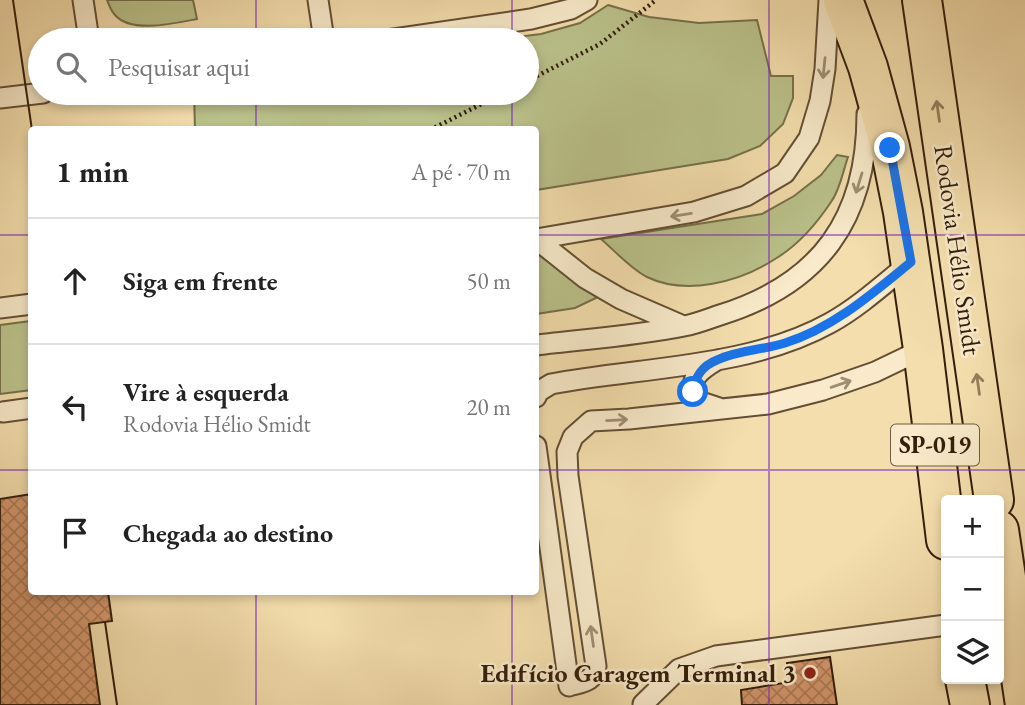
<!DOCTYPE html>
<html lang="pt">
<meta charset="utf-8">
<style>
body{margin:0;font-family:"EB Garamond",serif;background:#f2f2f2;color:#222}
.controls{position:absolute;right:21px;bottom:21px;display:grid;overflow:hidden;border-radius:7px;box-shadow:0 4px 10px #0003}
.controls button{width:63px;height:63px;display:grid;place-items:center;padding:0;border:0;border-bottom:2px solid #e0e0e0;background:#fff;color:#222;font:35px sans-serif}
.stop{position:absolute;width:21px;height:21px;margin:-16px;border:5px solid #1a73e8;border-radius:50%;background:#fff}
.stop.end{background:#1a73e8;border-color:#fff;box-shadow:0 2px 7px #0008}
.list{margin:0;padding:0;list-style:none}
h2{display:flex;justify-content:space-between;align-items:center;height:91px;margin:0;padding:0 28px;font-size:30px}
h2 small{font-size:23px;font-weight:400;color:#767676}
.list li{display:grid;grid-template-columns:46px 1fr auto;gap:21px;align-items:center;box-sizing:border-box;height:126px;padding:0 28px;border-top:2px solid #e0e0e0}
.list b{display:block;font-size:26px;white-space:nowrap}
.list p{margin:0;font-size:23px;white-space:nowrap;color:#767676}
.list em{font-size:23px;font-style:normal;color:#767676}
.icon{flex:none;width:38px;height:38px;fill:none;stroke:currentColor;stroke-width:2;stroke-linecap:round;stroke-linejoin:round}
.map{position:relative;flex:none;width:1025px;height:705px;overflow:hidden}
.search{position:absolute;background:#fff;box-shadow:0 4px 10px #0003;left:28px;top:28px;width:511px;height:77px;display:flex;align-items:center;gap:18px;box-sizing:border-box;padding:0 24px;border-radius:38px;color:#767676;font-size:26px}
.panel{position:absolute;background:#fff;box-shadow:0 4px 10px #0003;left:28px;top:126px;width:511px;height:469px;border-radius:7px}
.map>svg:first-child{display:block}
.grass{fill:#bac18a;stroke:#76704a;stroke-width:2}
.building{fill:url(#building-cross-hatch);stroke:#331e0b;stroke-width:2}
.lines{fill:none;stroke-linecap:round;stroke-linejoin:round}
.service-casing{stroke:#634e34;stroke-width:23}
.primary-casing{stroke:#331e0b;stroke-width:42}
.path{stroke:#331e0b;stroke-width:4.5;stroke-dasharray:2 3.5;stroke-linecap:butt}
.service{stroke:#f8eaca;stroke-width:19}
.primary{stroke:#f4dead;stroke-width:38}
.tram{stroke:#331e0b;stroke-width:2}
.oneway{stroke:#9f8e74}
.oneway2{stroke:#947e5c}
.route{stroke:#1a73e8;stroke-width:9}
.grid{fill:none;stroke:#7b2cbf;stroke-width:2;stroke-opacity:0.55}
.poi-dot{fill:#8f2418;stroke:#f8eaca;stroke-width:2.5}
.labels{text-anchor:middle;stroke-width:5;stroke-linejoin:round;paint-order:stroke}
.shield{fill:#f8eaca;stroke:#6e5b44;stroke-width:2}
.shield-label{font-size:24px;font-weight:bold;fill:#331e0b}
.street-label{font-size:26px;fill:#331e0b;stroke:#f8eaca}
.poi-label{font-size:26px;font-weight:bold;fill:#331e0b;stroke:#f8eaca;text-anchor:end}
</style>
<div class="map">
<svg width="1025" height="705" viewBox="0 0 1025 705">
<defs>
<pattern id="building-cross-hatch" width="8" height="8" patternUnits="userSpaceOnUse" patternTransform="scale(1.75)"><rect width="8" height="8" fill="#d3976c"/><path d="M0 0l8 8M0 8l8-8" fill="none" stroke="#ac7b57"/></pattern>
</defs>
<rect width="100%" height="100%" fill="#f4dead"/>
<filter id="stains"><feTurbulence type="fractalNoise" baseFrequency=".00286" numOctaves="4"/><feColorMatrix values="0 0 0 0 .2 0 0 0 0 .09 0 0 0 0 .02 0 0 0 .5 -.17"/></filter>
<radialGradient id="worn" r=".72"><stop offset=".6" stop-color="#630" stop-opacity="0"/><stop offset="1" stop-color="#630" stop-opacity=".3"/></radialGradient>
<!-- grass -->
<path class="grass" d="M 107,0 L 193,0 L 197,19 C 176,23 131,34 115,15 C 111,11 109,5 107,0 Z
M 608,5 L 649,17 L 699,23 L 757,20 L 771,76 L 793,76 L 793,98 L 783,124 L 760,146 L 728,159 L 536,190 L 536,130 L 195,129 L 194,93 L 527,93 L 527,40 L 492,40 L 541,34 L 580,23 Z
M 837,155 L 848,157 C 843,171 840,190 831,202 C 817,223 797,246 775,259 C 740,282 686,296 647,277 C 631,269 615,251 601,239 L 762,214 L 794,196 L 821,175 Z
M 536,253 L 600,296 L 575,308 L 536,314 Z
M 31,321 L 31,390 L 0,394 L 0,325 Z"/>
<!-- building -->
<path class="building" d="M 32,494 L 32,592 L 108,592 L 112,621 L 89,624 L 100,705 L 0,705 L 0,499 Z
M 830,657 L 837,705 L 742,705 L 741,690 L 790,682 L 787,663 Z"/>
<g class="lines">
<!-- service casing -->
<g class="service-casing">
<path id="service" d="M 83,0 L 89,40
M 318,0 L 324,40
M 387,40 L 531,19 L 571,9 L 587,0
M 0,98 L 43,93
M 536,239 L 694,212 L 746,196 L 785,173 L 809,138 L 820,101 L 825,69 L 829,0
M 536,239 L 585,278 L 621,299 L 681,325
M 0,308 L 32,304
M 536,345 C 585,339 635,336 684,326 C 696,324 708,319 720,315 C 820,284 867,219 867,114
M 717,360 C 699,371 686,379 698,401 L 719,408
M 536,397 L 538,392 L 551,384 C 641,367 749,368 830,323 C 859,307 885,283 911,262
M 3,412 L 32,408
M 536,446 L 569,686 C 583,682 594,682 596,666 L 568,476 L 567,452 L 573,437 L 591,421 L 629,419 L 768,404 L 823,390 L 875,372 L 923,349
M 643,704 L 679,669 L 716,656 L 946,625"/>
</g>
<!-- primary casing -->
<g class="primary-casing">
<path id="primary" d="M 843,0 L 868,67 L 890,147 L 903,212 L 923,349 L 946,540
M 922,0 L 994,500
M 999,530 L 1025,705
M 965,679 L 970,705"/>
</g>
<!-- path -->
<path class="path" d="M 527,81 L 600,44 L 656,0
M 430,130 L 503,93"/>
<!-- service -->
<use href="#service" class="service"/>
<!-- primary -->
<use href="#primary" class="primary"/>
<!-- tram -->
<path class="tram" d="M 13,0 L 32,130
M 105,622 L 117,705"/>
</g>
<!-- one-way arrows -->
<defs><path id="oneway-shaft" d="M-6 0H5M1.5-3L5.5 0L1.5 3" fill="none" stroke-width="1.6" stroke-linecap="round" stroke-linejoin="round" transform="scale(1.75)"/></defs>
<g class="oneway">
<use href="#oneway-shaft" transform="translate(824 68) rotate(96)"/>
<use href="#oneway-shaft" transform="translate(859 183) rotate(107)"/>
<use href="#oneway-shaft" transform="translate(681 215) rotate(171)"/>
<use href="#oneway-shaft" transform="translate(841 384) rotate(-19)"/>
<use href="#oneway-shaft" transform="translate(617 420) rotate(-3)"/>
<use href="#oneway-shaft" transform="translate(592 636) rotate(-98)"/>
</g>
<g class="oneway2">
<use href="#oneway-shaft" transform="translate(938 111) rotate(-98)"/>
<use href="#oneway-shaft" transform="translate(978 384) rotate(-98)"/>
</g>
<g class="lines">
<!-- route -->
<path class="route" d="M 693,392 C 695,376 702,366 717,360 C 738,350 763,350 785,343 C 833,328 873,293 911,262 L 890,148"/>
</g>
<!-- grid -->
<path class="grid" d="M 256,0 L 256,40M 512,0 L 512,40M 769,0 L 769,705M 256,93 L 256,130M 512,93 L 512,130M 0,235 L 32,235M 536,235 L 1025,235M 0,470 L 32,470M 536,470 L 1025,470M 256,592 L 256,705M 512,592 L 512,705"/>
<!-- markers -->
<circle class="poi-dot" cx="810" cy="673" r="7"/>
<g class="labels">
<!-- shield labels -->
<rect class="shield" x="891" y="424.5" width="88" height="41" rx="5"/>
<g class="shield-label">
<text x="935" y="453">SP-019</text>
</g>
<!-- street labels -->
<g class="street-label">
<text transform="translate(958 250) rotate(82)" y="9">Rodovia Hélio Smidt</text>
</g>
<!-- poi labels -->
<g class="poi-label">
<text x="796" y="682">Edifício Garagem Terminal 3</text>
</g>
</g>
<rect width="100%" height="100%" filter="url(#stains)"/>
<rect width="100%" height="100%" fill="url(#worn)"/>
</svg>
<div class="controls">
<button>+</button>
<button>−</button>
<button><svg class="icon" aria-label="layers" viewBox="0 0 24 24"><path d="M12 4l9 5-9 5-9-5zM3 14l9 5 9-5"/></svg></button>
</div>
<div class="stop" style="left:693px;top:392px"></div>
<div class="stop end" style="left:890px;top:148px"></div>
<div class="search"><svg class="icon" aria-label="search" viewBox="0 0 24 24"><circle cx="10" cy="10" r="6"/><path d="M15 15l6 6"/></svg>Pesquisar aqui</div>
<section class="panel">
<h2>1 min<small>A pé · 70 m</small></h2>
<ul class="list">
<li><svg class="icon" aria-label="ahead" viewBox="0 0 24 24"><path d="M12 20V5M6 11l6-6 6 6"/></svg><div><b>Siga em frente</b></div><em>50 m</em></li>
<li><svg class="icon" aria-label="left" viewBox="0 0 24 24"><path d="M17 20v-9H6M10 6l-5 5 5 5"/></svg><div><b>Vire à esquerda</b><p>Rodovia Hélio Smidt</p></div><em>20 m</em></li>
<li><svg class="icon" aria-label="arrive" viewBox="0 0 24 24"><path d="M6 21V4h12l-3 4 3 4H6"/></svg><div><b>Chegada ao destino</b></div></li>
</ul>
</section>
</div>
